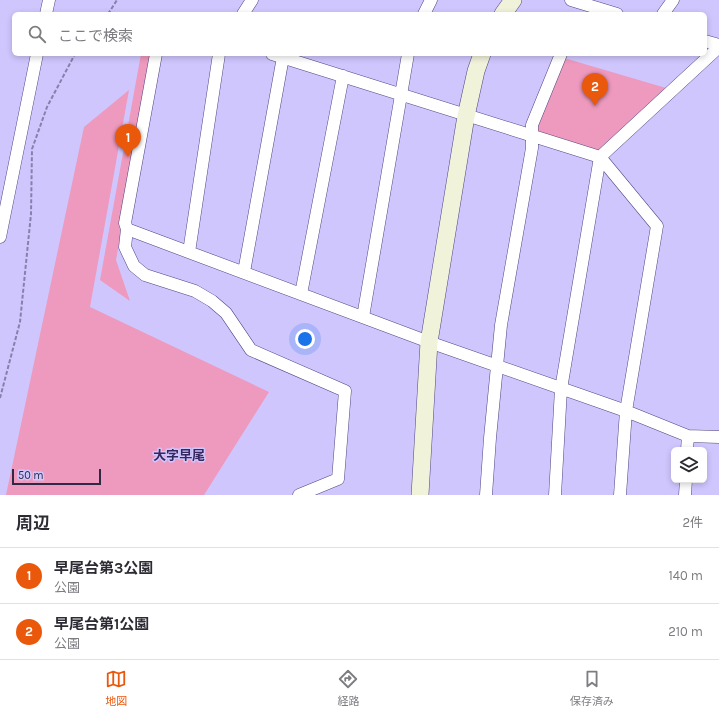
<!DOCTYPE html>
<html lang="ja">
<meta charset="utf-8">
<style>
body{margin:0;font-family:Karla,"Noto Sans JP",sans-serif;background:#f7f7f7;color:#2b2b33}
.controls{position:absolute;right:12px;bottom:12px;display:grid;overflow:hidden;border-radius:6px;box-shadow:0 2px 6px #0003}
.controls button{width:36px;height:36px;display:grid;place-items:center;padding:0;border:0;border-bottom:1px solid #e1e1e2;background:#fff;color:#2b2b33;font:20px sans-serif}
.scale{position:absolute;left:12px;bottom:10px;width:89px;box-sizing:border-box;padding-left:4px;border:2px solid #2e2944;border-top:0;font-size:11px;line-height:14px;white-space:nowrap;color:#2e2944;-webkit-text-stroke:3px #cfc6fe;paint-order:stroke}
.you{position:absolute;left:305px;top:339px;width:14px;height:14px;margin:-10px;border:3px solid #fff;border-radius:50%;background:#1a73e8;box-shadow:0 0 0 6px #1a73e833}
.badge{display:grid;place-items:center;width:26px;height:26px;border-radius:50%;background:#ea580c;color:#fff;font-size:13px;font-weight:700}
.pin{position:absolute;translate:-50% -33px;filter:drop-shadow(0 1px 2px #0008)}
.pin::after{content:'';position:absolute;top:21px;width:14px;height:12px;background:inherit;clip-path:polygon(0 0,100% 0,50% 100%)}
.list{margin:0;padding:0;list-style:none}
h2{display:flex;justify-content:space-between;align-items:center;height:52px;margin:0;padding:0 16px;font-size:17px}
h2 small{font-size:13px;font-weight:400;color:#7c7c81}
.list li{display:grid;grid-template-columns:26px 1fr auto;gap:12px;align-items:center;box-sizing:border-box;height:56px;padding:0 16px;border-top:1px solid #e1e1e2}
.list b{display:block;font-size:15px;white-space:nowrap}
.list p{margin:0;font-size:13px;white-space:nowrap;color:#7c7c81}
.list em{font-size:13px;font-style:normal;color:#7c7c81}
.icon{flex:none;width:22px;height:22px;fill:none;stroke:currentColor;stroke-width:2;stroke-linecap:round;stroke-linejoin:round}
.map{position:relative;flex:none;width:719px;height:495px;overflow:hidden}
.search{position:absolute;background:#fff;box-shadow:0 2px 6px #0003;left:12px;right:12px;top:12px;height:44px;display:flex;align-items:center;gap:10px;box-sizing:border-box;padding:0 14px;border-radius:6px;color:#7c7c81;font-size:15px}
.sheet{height:164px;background:#fff}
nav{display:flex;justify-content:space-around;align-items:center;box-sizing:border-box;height:56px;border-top:1px solid #e1e1e2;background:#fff;font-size:11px;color:#7c7c81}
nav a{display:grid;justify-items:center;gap:2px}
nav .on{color:#ea580c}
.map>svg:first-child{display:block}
.green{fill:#ee99be}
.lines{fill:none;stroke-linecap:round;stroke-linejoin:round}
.street-casing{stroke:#524580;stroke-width:13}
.secondary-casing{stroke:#524580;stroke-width:18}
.path{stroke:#8880ab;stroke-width:2;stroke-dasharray:4 2;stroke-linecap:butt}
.street{stroke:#fff;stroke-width:12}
.secondary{stroke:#f1f2da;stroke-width:17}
.labels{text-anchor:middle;stroke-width:3;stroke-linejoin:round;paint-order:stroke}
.quarter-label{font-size:13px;font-weight:bold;fill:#35265f;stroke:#cfc6fe}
</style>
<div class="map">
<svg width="719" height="495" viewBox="0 0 719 495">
<rect width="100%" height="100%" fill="#cfc6fe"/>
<!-- green -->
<path class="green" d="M 141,54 L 153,54 L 116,260 L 130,301 L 100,280 Z
M 564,58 L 666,88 L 600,154 L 536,134 L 536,125 Z
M 129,90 L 90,307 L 269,392 L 204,495 L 6,495 L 84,127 Z"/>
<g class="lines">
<!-- street casing -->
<g class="street-casing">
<path id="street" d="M 571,0 L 617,14
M 46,14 L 49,0
M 243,14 L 252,0
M 424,14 L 431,0
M 663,14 L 673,0
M 705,41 L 719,45
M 156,54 L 125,223 L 127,229 L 429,342 L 626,411 L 688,436 L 719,437
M 272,54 L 600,157 L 657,226 L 626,411 L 620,495
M 127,229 L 125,247 L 134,266 L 145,275 L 195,291 L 212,301 L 226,313 L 251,350 L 345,391 L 338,479 L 299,495
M 0,237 L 37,54
M 189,252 L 219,54
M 244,272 L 283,57
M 301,294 L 343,76
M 363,317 L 408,54
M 687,450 L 688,436
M 486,495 L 490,438 L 501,325 L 532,148 L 532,125 L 561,54
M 555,495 L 561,389 L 600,157 L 719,47
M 685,495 L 686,480"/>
</g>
<!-- secondary casing -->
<g class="secondary-casing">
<path id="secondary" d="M 503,14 L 513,0
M 420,495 L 429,342 L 466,116 L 476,71 L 482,54"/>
</g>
<!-- path -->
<path class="path" d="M 108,14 L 117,0
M 0,398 L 20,322 L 31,214 L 32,149 L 47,107 L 75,54"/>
<!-- street -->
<use href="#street" class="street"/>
<!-- secondary -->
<use href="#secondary" class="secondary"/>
</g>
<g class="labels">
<!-- quarter labels -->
<g class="quarter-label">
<text x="179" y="460">大字早尾</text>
</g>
</g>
</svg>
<div class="controls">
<button><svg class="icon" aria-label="layers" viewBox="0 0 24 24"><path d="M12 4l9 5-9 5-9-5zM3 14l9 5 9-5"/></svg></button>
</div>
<div class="scale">50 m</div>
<div class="you"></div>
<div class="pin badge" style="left:128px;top:157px">1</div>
<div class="pin badge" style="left:595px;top:106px">2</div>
<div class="search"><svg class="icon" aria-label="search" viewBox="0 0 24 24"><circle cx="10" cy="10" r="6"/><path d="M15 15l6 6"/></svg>ここで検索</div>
</div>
<section class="sheet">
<h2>周辺<small>2件</small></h2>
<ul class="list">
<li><span class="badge">1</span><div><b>早尾台第3公園</b><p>公園</p></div><em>140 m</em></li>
<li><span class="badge">2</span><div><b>早尾台第1公園</b><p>公園</p></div><em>210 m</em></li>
</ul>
</section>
<nav>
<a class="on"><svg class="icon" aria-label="map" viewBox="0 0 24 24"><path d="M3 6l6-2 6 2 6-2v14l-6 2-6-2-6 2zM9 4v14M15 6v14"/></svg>地図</a>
<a><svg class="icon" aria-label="directions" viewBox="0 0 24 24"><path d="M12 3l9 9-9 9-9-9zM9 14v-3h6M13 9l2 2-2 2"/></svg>経路</a>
<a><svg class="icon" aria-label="saved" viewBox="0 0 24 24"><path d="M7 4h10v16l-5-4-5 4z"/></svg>保存済み</a>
</nav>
